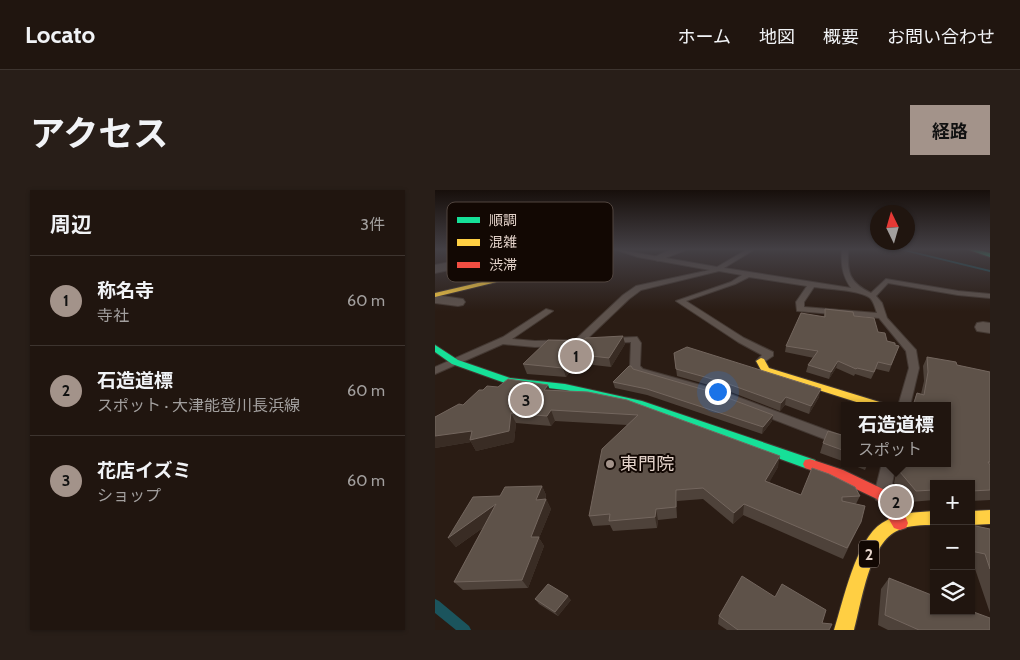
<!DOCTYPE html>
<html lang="ja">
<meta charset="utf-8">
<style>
body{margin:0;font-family:Cabin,"Noto Sans JP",sans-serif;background:#281e18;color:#f1f3f6}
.controls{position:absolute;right:15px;bottom:15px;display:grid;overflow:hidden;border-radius:0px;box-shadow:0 1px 4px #0004}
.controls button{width:45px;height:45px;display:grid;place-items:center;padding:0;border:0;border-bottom:1px solid #3d342f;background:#20150f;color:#f1f3f6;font:25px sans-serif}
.compass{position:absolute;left:435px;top:15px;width:45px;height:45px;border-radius:50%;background:#20150f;box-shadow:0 1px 4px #0004;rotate:355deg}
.you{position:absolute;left:282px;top:201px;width:18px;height:18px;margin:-12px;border:4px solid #fff;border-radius:50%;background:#1a73e8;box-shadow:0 0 0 8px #1a73e833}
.badge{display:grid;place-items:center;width:32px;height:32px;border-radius:50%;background:#a3938a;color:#111;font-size:16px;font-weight:700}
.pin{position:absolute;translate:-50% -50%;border:2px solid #fff;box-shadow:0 1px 5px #0006}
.popup{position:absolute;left:406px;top:212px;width:110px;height:65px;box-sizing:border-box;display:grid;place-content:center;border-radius:0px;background:#20150f;filter:drop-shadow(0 1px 4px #0005);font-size:16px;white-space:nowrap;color:#a29f9e}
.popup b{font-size:19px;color:#f1f3f6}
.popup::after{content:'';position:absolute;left:50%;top:100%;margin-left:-10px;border:10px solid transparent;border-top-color:#20150f}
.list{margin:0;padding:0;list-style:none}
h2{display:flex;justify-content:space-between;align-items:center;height:65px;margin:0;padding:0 20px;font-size:21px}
h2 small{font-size:16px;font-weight:400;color:#a29f9e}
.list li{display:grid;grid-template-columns:32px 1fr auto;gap:15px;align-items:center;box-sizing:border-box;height:90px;padding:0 20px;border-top:1px solid #3d342f}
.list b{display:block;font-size:19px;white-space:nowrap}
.list p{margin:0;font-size:16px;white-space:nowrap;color:#a29f9e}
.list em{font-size:16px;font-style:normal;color:#a29f9e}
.icon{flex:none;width:28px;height:28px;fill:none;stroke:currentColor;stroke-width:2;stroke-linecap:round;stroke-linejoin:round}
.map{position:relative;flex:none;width:555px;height:440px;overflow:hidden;border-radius:0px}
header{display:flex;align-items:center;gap:30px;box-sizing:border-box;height:70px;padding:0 25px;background:#20150f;border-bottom:1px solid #3d342f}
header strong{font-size:24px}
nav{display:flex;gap:28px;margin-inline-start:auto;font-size:18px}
.intro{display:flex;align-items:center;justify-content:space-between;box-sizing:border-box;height:120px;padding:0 30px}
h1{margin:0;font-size:35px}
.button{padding:12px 22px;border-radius:0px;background:#a3938a;color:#111;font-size:18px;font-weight:700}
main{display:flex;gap:30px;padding:0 30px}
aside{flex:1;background:#20150f;border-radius:0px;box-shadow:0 1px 4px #0004}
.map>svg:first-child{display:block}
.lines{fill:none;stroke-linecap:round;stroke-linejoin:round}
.stream{fill:#1b545d;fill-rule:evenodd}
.lane-casing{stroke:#443933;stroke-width:2}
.street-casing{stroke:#443933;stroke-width:2}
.fast-casing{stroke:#443933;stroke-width:2}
.slow-casing{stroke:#443933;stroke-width:2}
.jam-casing{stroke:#443933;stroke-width:2}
.lane{fill:#5d524c;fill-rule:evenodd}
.street{fill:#5d524c;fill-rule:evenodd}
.fast{fill:#16e098;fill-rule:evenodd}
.slow{fill:#ffcf43;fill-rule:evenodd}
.jam{fill:#f24e42;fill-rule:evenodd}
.wall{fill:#4e423a}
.shaded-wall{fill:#392c24}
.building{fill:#5e5249;stroke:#73665e}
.poi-dot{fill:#a3938a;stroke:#120803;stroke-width:2}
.labels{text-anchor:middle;stroke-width:4;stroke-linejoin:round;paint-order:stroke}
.shield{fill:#120803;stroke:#a5968e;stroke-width:1}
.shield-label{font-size:16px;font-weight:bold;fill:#e4d3ca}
.poi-label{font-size:18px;fill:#e4d3ca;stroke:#120803;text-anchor:start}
.key{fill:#120803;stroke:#51453f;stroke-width:1}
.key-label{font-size:14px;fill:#e4d3ca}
</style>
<header>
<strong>Locato</strong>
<nav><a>ホーム</a><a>地図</a><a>概要</a><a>お問い合わせ</a></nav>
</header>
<div class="intro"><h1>アクセス</h1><a class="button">経路</a></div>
<main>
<aside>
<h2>周辺<small>3件</small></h2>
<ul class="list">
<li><span class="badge">1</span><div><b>称名寺</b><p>寺社</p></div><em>60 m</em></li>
<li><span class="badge">2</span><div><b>石造道標</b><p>スポット · 大津能登川長浜線</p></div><em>60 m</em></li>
<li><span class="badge">3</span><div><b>花店イズミ</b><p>ショップ</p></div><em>60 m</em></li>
</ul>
</aside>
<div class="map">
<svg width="555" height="440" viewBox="0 0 555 440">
<rect width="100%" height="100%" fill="#2a1c14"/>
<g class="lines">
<!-- stream -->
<path class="stream" d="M 468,59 L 555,80 L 555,82 L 461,59 Z
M 0,409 L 4,411 L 34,436 L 36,440 L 21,440 L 0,423 Z"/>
<!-- lane casing -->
<g class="lane-casing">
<path id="lane" d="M 179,59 L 282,77 L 313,59 L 320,59 L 289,78 L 416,98 C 407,85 406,75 407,59 L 413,59 C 412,83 414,92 436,103 L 451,89 L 523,101 L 555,104 L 555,108 L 523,105 L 453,93 L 441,106 L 447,113 L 452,128 L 481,160 L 484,178 L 475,216 L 463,216 L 474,178 L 471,161 L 444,128 L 362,121 L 361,112 L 372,96 L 314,87 L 300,94 L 251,111 L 309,148 L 338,162 L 338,166 L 326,174 L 321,171 L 327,165 L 303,152 L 241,111 L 296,92 L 307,85 L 284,81 L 206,100 L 194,109 L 152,149 L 202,147 L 206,153 L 205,176 L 208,179 L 287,201 L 410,247 L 410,257 L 278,206 L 200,183 L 195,177 L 196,152 L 100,157 L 68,154 L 0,184 L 0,177 L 68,147 L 111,119 L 118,121 L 77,149 L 100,151 L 140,150 L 188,105 L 201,96 L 275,80 L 203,67 ZM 379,97 C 392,99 425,100 435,108 C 439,112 440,118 442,123 L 369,117 L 369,112 Z
M 447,273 L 461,273 L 455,305 L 453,310 L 447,312 L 441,310 L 439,305 Z"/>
</g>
<!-- street casing -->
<g class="street-casing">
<path id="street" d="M 80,59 L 103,59 L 98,62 L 0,83 L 0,75 Z
M 237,59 L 253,59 L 223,71 L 217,68 Z
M 0,105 L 28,109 L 30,112 L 28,115 L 23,116 L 0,113 Z
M 548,132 L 555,133 L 555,143 L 542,141 L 540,137 L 542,133 Z"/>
</g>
<!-- fast casing -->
<g class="fast-casing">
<path id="fast" d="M 531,59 L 540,59 L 555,63 L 555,67 Z
M 0,155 L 23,170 L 75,188 L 130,194 L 207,211 L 380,270 L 382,274 L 380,278 L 375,279 L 370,278 L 200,216 L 130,200 L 70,193 L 17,174 L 0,162 Z"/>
</g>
<!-- slow casing -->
<g class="slow-casing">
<path id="slow" d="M 157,59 L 165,59 L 94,84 L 0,107 L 0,103 L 90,82 Z
M 326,168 L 329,169 L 334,178 L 451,214 L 452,216 L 434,216 L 327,182 L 321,171 Z
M 555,320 L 555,334 L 536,335 L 536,321 Z
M 499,321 L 499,335 C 487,335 475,335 464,340 C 434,352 427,412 419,440 L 399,440 C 408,412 421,349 447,333 C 462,323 481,322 499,321 Z"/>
</g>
<!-- jam casing -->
<g class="jam-casing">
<path id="jam" d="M 375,269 L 408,280 L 452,301 L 471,328 L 473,333 L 471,338 L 465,340 L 459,338 L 442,309 L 398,288 L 370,278 L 368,274 L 370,270 Z"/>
</g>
<!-- lane -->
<use href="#lane" class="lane"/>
<!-- street -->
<use href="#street" class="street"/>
<!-- fast -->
<use href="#fast" class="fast"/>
<!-- slow -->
<use href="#slow" class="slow"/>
<!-- jam -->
<use href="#jam" class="jam"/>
</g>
<!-- wall -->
<path class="wall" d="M 390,119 L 419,126 L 443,142 L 452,151 L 460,155 L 464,156 L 454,182 L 441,179 L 436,189 L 420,184 L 419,186 L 401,178 L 394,189 L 371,182 L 373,175 L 379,168 L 350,162 L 351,156 L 389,126 Z
M 188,146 L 190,154 L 176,177 L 141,173 L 131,187 L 92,184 L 88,174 L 147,151 Z
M 239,163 L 384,207 L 374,224 L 350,215 L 345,221 L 288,199 L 242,186 Z
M 492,167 L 522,175 L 555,182 L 555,310 L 536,311 L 536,294 L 499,294 L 499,310 L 475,312 L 459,293 L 463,273 L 512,273 L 512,216 L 477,216 L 482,203 L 486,204 L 489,191 L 488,176 Z
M 198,179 L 338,225 L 337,231 L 327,244 L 212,205 L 180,198 L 178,192 Z
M 63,197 L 153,202 L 343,277 L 334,292 L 366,305 L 425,306 L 421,314 L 421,342 L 408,369 L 308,325 L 298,334 L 268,309 L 242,311 L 242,328 L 223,330 L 222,338 L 178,341 L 175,335 L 158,336 L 154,326 L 192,235 L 120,231 L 116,236 L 81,233 L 79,252 L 41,261 L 36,252 L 0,258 L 0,227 L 28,215 L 48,200 Z
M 410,246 L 410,272 L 385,263 L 388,253 Z
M 413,273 L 433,273 L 430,280 Z
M 107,296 L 111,305 L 110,310 L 111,309 L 116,319 L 104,348 L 109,356 L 93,398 L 28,400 L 19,392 L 49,337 L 21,357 L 13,348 L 65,306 Z
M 536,335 L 555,339 L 555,423 L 539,376 L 536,375 Z
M 454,388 L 555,440 L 453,440 L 443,435 L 446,399 Z
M 340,407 L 387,433 L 394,440 L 292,440 L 283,434 L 284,426 Z
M 100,409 L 136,410 L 123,426 L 104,414 Z"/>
<!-- shaded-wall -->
<path class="shaded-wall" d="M 188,146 L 190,154 L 176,177 L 174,168 Z
M 139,164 L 141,173 L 131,187 L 128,178 Z
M 403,171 L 401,178 L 394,189 L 396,182 Z
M 113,195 L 117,205 L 109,200 Z
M 386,199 L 384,207 L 374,224 L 376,216 Z
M 351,207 L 350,215 L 345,221 L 346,213 Z
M 116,220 L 120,231 L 116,236 L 112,226 Z
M 76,223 L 81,233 L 79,252 L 41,261 L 36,252 L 0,258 L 0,246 Z
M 338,225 L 337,231 L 327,244 L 328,237 Z
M 345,266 L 343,277 L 329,302 L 330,291 Z
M 107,296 L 111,305 L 106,319 L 101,310 Z
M 241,300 L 242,311 L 242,328 L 241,317 Z
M 111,309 L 116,319 L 104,348 L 109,356 L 93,398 L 87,390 L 96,347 Z
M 61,314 L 67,324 L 21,357 L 13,348 Z
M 309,314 L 308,325 L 298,334 L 299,323 Z
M 221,319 L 223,330 L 222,338 L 220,327 Z
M 133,406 L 136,410 L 123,426 L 120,422 Z"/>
<!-- building -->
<path class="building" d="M 390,119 L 418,122 L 419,126 L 439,128 L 443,142 L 450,143 L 452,151 L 460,153 L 460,155 L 464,156 L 456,175 L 443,172 L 439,182 L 422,178 L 421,179 L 403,171 L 396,182 L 373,175 L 383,161 L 351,156 L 366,123 L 390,127 Z
M 188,146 L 174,168 L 139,164 L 128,178 L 88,174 L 113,150 L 147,151 L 151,148 Z
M 252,157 L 386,199 L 376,216 L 351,207 L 346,213 L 288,192 L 241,179 L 239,163 Z
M 492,167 L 521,172 L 522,175 L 555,182 L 555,272 L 553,272 L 555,275 L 555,300 L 536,301 L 536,294 L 499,294 L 499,300 L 481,301 L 465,282 L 466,273 L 512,273 L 512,216 L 478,216 L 482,203 L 489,205 L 493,182 Z
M 194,176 L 196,176 L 198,179 L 277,202 L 338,225 L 328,237 L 212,199 L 178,192 Z
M 73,189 L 113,195 L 109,200 L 153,202 L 192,210 L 345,266 L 330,291 L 366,305 L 377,278 L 394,284 L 420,297 L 425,306 L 407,307 L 407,311 L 430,316 L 426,332 L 412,358 L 309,314 L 299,323 L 268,298 L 241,300 L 241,317 L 221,319 L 220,327 L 174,331 L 175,324 L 154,326 L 167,259 L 203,225 L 116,220 L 112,226 L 76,223 L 74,241 L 35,250 L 37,241 L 0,246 L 0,227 L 24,214 L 28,215 L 44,200 L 48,200 L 52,196 L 63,197 Z
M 393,241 L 410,246 L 410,261 L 388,253 Z
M 107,296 L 101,310 L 111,309 L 96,347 L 104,347 L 87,390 L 19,392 L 61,314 L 13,348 L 38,307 L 65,306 L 70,297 Z
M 536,335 L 555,339 L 555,379 L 550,364 L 536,361 Z
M 307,386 L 340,407 L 347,394 L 391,420 L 387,433 L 397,434 L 394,440 L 303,440 L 284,426 Z
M 454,388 L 499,406 L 499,421 L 536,421 L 555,428 L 555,440 L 484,440 L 450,425 Z
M 113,394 L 133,406 L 120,422 L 100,409 Z"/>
<!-- sky -->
<linearGradient id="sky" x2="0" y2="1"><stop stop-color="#170f0b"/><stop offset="0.49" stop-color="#444045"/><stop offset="1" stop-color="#444045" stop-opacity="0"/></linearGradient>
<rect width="555" height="121" fill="url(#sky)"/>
<!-- markers -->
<circle class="poi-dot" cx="175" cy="274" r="5"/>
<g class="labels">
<!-- shield labels -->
<rect class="shield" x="424" y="350.5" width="20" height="27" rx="4"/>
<g class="shield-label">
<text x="434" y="370">2</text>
</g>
<!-- poi labels -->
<g class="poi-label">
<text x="185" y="280">東門院</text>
</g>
</g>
<!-- legend -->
<rect x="12" y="12" width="166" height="80" rx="8" class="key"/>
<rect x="22" y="27" width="23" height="6" fill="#16e098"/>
<rect x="22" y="49" width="23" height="7" fill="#ffcf43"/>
<rect x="22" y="72" width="23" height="6" fill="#f24e42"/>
<g class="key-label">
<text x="54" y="35">順調</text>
<text x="54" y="57">混雑</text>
<text x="54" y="80">渋滞</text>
</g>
</svg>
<div class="controls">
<button>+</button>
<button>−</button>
<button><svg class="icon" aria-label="layers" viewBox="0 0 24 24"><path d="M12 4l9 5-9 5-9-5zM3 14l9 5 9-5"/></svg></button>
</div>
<svg class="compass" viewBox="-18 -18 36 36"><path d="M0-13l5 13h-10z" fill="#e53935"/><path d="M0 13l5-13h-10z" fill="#a29f9e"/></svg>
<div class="you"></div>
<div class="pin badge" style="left:141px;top:166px">1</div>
<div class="pin badge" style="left:461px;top:312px">2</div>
<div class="popup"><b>石造道標</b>スポット</div>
<div class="pin badge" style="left:91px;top:210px">3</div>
</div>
</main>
